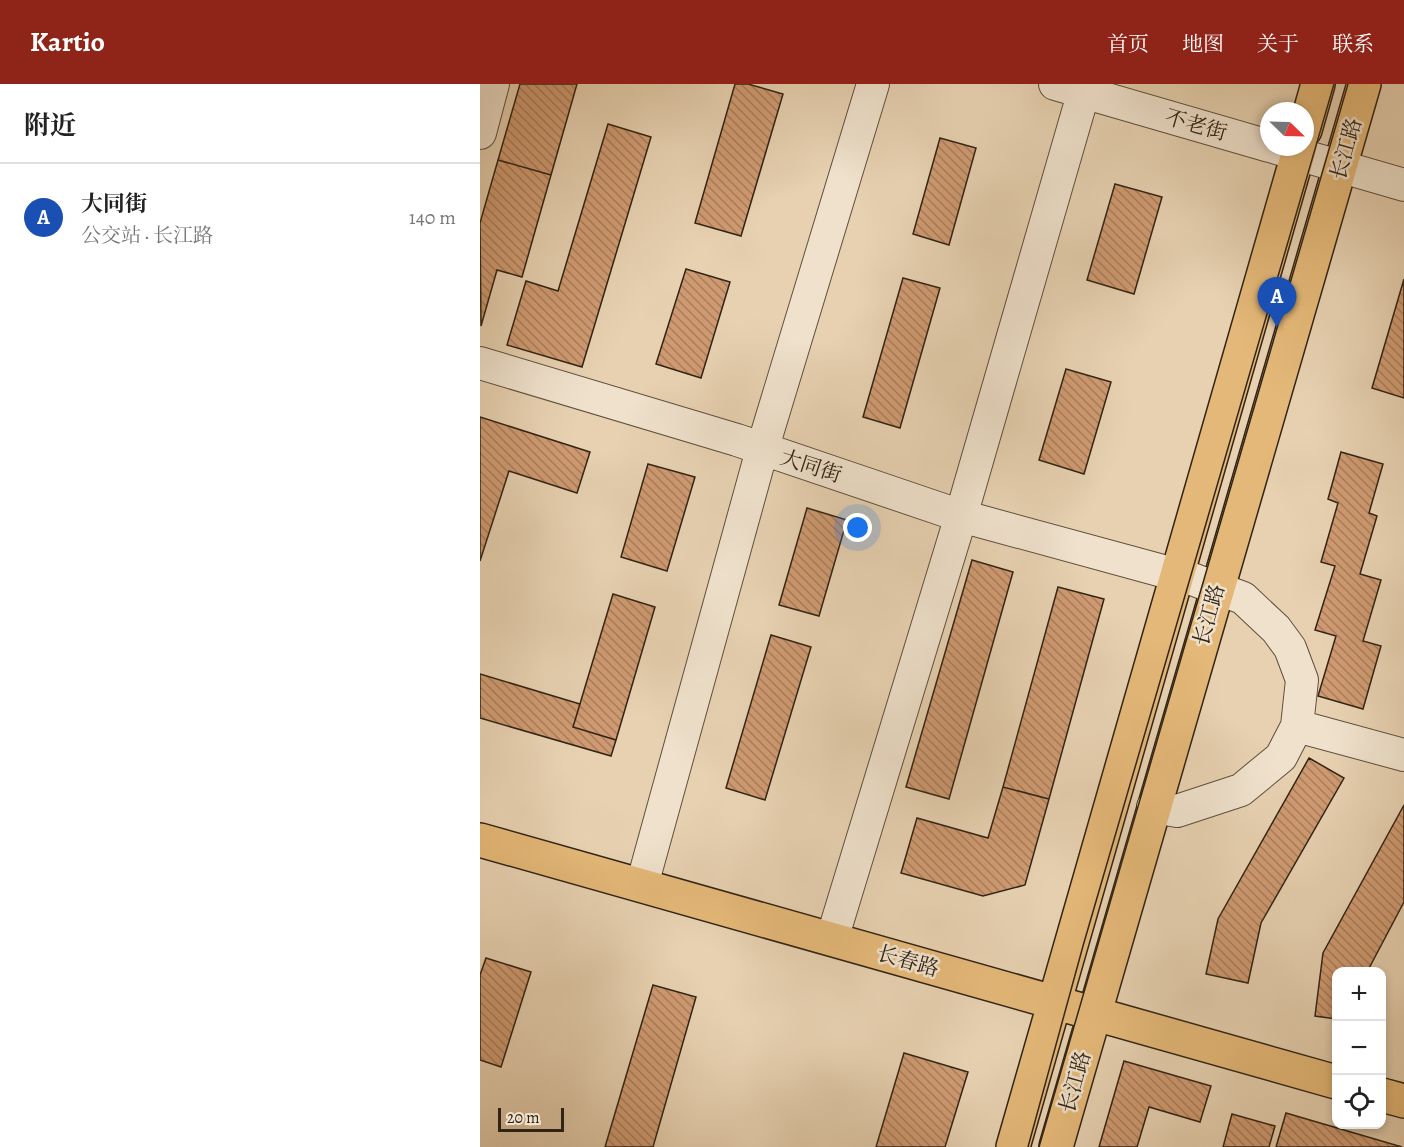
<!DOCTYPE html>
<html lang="zh">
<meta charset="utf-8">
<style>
body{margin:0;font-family:Alegreya,"Noto Serif SC",serif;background:#f6f6f6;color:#222}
.controls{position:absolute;right:18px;bottom:18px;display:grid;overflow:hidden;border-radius:12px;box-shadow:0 3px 9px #0003}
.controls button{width:54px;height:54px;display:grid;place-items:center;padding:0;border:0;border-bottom:2px solid #e0e0e0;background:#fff;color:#222;font:30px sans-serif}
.compass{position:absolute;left:780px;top:18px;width:54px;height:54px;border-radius:50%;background:#fff;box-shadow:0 3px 9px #0003;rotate:113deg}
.scale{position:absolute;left:18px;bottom:15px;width:66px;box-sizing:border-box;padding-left:6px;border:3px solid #312415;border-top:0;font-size:16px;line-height:21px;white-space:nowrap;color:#312415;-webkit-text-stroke:4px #efe1cc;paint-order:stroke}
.you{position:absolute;left:378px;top:444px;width:21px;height:21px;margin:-15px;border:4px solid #fff;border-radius:50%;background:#1a73e8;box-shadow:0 0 0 9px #1a73e833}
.badge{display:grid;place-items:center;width:39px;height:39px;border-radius:50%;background:#8f2418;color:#fff;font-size:20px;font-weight:700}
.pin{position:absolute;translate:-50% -50px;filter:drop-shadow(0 2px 3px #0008)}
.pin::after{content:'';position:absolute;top:32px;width:21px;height:18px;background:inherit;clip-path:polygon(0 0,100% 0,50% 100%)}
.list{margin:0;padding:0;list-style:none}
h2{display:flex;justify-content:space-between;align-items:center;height:78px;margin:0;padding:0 24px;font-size:26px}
h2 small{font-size:20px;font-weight:400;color:#767676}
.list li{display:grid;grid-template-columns:39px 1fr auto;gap:18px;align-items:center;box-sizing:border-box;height:108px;padding:0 24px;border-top:2px solid #e0e0e0}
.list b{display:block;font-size:22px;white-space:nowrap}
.list p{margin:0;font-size:20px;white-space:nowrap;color:#767676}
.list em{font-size:20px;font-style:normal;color:#767676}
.icon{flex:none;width:33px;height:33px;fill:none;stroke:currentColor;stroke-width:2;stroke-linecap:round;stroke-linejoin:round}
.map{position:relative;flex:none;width:924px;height:1063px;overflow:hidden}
header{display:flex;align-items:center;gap:36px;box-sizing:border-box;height:84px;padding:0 30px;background:#8f2418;color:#fff}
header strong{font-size:28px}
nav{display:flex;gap:33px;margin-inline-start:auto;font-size:21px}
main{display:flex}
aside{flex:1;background:#fff}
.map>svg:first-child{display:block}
.building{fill:url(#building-back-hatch);stroke:#312415;stroke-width:1.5}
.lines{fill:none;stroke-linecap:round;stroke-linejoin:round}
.minor-casing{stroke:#5e4f3c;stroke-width:34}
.major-casing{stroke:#312415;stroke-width:36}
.minor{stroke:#efe1cc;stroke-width:32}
.major{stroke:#e4b878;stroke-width:33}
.tram{stroke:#312415;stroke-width:1.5}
.labels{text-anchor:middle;stroke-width:5;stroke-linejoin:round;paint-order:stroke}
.street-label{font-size:21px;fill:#312415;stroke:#efe1cc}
</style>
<header>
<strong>Kartio</strong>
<nav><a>首页</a><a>地图</a><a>关于</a><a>联系</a></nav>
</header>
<main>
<aside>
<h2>附近<small></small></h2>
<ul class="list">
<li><span class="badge" style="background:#1a4fb4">A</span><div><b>大同街</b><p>公交站 · 长江路</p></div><em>140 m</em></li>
</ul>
</aside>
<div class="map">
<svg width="924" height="1063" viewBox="0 0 924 1063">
<defs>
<pattern id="building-back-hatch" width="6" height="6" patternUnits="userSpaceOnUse" patternTransform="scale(1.5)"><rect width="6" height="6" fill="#cf9a71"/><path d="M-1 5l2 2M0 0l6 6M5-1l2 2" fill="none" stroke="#a97d5c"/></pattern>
</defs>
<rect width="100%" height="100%" fill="#e7d1b1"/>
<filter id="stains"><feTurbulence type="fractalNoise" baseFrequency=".00333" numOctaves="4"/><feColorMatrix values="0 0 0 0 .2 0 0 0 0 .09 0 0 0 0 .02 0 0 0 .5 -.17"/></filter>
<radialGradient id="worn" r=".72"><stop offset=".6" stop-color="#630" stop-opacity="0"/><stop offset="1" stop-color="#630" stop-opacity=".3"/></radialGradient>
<!-- building -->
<path class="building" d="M 40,0 L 97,0 L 71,91 L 18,76 Z
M 255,0 L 268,0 L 303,10 L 261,152 L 215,139 Z
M 128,40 L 171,53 L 102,283 L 27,261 L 46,197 L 78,207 Z
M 460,54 L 496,64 L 469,161 L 433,150 Z
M 18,76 L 71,91 L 42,193 L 17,186 L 1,242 L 0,139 Z
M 635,100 L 682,113 L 654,210 L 607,196 Z
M 206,185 L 250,198 L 221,294 L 176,280 Z
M 423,194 L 460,204 L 420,344 L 383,333 Z
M 924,195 L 924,314 L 892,304 Z
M 586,285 L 631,298 L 604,390 L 559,376 Z
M 0,333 L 110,368 L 97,409 L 29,387 L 0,477 Z
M 861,368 L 903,380 L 889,429 L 897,432 L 880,490 L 901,496 L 883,557 L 901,562 L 883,625 L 838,612 L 856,552 L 835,546 L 855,482 L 841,478 L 858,419 L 848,415 Z
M 168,380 L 215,393 L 187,487 L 141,473 Z
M 327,424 L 367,436 L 339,532 L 299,521 Z
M 492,476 L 533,488 L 469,715 L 426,703 Z
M 578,503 L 624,515 L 569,715 L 523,703 Z
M 133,510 L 175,523 L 136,656 L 93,643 Z
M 291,551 L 331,563 L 285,716 L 246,704 Z
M 0,590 L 100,620 L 93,643 L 136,656 L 131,672 L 0,634 Z
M 829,674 L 864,694 L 781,839 L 768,899 L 726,890 L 738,835 Z
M 523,703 L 569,715 L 545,801 L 503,812 L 421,789 L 437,734 L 508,754 Z
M 924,721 L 924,818 L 887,888 L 856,888 L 856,935 L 835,932 L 843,869 Z
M 6,874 L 51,888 L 21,983 L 0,976 L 0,891 Z
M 173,901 L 216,913 L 173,1063 L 125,1063 Z
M 424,969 L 488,988 L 465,1063 L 396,1063 Z
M 644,977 L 731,1002 L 720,1038 L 669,1023 L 657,1063 L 619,1063 Z
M 806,1029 L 922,1063 L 796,1063 Z
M 752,1030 L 795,1042 L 789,1063 L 743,1063 Z"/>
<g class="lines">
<!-- minor casing -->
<g class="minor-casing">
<path id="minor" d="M 575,0 L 789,62
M 0,49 L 13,0
M 793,63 L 924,101
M 0,279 L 257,356 L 481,432 L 712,495 L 763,514 L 796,545 L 810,564 L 822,596 L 817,642 L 801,673 L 761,706 L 697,727 L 673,723
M 817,642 L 924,671
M 162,801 L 282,366 L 393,0
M 352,855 L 481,432 L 606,0"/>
</g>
<!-- major casing -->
<g class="major-casing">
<path id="major" d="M 825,46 L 838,0
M 0,756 L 856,998
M 902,1011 L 924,1017
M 533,1063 L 820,63
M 576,1063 L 884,0"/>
</g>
<!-- minor -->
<use href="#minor" class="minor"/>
<!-- major -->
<use href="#major" class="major"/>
<!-- tram -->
<path class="tram" d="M 548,1063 L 603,862 L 854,0
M 559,1063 L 868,0"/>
</g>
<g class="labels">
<!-- street labels -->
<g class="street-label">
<text transform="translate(716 41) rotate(16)" y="7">不老街</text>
<text transform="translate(866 65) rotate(-74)" y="7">长江路</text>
<text transform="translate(331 382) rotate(18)" y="7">大同街</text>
<text transform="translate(729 531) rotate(-74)" y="7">长江路</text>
<text transform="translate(428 877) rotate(16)" y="7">长春路</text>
<text transform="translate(595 998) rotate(-74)" y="7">长江路</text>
</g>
</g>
<rect width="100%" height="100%" filter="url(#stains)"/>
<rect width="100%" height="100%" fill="url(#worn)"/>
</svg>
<div class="controls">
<button>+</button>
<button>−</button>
<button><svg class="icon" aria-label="locate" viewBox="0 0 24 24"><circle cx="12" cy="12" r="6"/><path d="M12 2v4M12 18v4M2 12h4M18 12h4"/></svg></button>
</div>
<svg class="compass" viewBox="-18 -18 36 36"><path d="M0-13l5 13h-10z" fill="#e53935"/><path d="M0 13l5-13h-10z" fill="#767676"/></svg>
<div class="scale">20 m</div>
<div class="you"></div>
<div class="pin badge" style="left:797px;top:243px;background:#1a4fb4">A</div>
</div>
</main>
